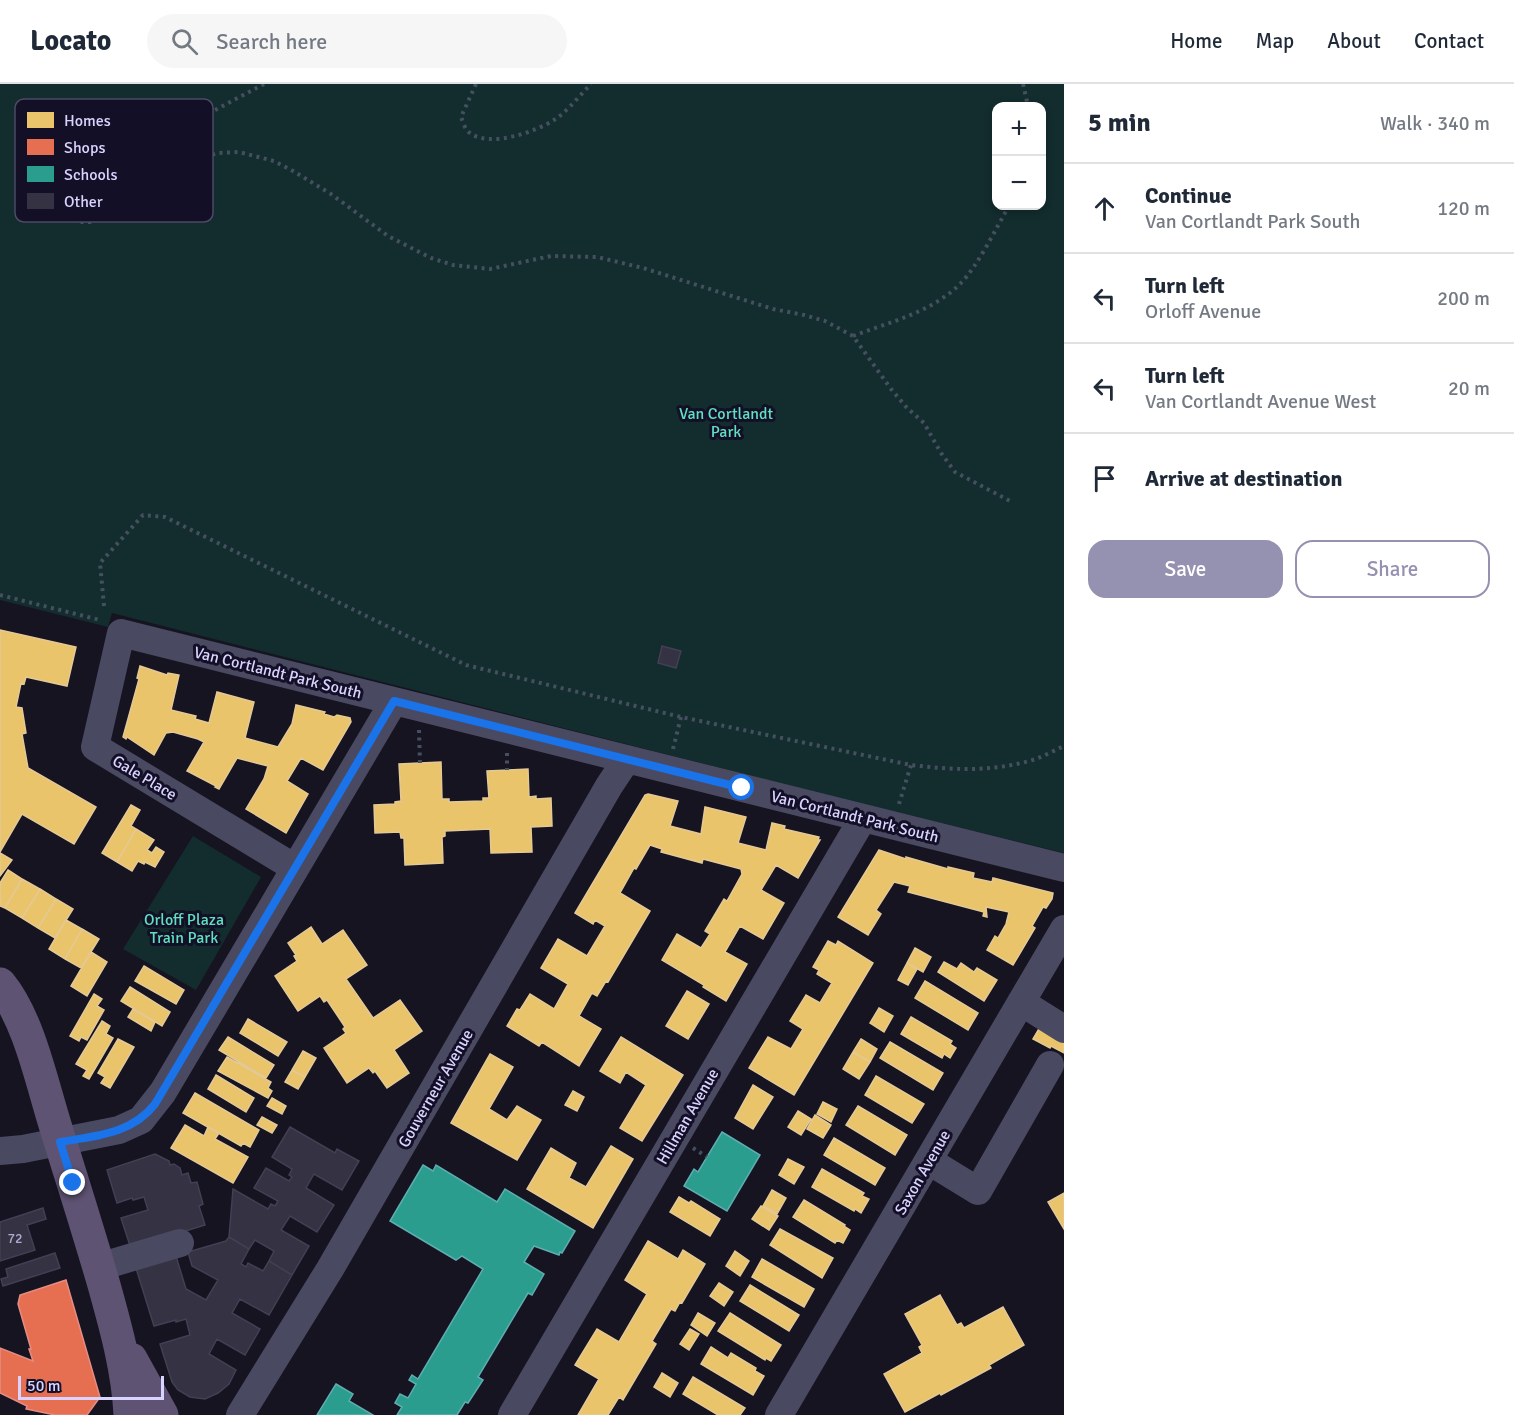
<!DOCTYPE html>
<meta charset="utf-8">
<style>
body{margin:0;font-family:Signika,sans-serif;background:#f6f6f7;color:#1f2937}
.controls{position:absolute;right:18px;top:18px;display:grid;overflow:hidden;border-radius:12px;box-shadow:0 3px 9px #0003}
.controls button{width:54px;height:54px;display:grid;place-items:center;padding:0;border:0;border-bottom:2px solid #e0e1e3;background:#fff;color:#1f2937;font:30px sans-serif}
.scale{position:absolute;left:18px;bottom:15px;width:146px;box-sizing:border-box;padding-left:6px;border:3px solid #d9d4ff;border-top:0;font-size:16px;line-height:21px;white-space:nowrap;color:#d9d4ff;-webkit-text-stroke:4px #130f26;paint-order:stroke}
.stop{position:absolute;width:18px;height:18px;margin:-14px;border:4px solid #1a73e8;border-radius:50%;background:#fff}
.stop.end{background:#1a73e8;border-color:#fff;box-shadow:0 2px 6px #0008}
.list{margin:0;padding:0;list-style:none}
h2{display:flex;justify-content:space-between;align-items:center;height:78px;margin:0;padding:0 24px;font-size:26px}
h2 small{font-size:20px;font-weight:400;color:#747a83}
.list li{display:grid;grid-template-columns:39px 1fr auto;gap:18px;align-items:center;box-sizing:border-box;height:90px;padding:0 24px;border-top:2px solid #e0e1e3}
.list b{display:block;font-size:22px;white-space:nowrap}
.list p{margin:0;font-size:20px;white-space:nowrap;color:#747a83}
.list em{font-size:20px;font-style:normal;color:#747a83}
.actions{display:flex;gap:12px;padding:18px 24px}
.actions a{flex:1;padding:14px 0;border:2px solid #9591b1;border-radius:18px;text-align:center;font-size:21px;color:#9591b1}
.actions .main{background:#9591b1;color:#fff}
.icon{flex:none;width:33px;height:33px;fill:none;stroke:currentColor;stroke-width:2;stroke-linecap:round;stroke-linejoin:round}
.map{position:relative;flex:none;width:1064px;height:1331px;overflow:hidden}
header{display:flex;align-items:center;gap:36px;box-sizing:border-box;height:84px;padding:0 30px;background:#fff;border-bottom:2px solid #e0e1e3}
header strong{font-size:28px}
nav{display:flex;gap:33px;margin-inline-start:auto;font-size:21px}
.search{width:420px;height:54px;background:#f6f6f7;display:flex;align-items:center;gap:15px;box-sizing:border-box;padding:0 21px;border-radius:33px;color:#747a83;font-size:22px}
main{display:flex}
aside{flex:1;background:#fff}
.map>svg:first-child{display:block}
.green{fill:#132c2d;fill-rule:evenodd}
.homes{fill:#e9c46a;stroke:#e4c997;stroke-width:1.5}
.shops{fill:#e76f51;stroke:#e38d85;stroke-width:1.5}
.schools{fill:#2a9d8f;stroke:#5eaeb1;stroke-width:1.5}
.building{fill:#343243;stroke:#433f54;stroke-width:1.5}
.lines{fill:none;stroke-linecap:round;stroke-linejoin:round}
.path{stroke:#44505f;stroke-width:4;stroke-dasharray:3 4.5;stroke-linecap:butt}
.minor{stroke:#4a4962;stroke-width:28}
.major{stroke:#5e5373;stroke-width:33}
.route{stroke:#1a73e8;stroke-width:8}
.labels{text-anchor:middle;stroke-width:6;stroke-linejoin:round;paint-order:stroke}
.number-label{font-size:14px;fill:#b0acd0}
.park-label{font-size:16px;fill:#5fe0c0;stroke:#130f26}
.street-label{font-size:16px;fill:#d9d4ff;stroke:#130f26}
.key{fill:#130f26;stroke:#4e4a67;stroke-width:1.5}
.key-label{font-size:16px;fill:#d9d4ff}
</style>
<header>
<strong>Locato</strong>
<div class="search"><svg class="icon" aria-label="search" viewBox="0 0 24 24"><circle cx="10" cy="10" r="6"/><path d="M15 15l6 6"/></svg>Search here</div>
<nav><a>Home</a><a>Map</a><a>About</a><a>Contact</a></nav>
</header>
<main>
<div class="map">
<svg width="1064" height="1331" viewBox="0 0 1064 1331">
<rect width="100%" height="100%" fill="#161421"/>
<!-- green -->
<path class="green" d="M 0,0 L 1064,0 L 1064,769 L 779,699 L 112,529 L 108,543 L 0,516 ZM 996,22 L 1042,22 L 1042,122 L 996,122 Z
M 193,752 L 261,793 L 196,906 L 123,865 Z"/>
<!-- homes -->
<path class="homes" d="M 0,546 L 76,563 L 67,602 L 26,593 L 24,600 L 21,599 L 16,623 L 22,624 L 26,649 L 22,650 L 28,684 L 96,723 L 74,760 L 22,730 L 0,768 Z
M 140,582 L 167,591 L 168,589 L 179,591 L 171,626 L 196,632 L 195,635 L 209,639 L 217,608 L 254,618 L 245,654 L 278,663 L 292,640 L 296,621 L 325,628 L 324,630 L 334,633 L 337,631 L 350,634 L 351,638 L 323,686 L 301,674 L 287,697 L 308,710 L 286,749 L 246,725 L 264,695 L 268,682 L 237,674 L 219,705 L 215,703 L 216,702 L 187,687 L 204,658 L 198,655 L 173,648 L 166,649 L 154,671 L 127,653 L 126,655 L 123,653 L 139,595 L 137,594 Z
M 441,678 L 442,715 L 449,715 L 449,718 L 483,717 L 483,714 L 489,714 L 487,687 L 528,685 L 529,713 L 536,712 L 536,715 L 551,714 L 552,742 L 531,743 L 532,768 L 491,769 L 490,745 L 445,747 L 445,752 L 442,753 L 443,779 L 405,781 L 404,754 L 401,754 L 400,748 L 375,749 L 374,721 L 395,720 L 395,718 L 401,717 L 399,680 Z
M 648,710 L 678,717 L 670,742 L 701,750 L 705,723 L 746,733 L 738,759 L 766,766 L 772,739 L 785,742 L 784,745 L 819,753 L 818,756 L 820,756 L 798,794 L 776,781 L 761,806 L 784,819 L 763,855 L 740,842 L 725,868 L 747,880 L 726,917 L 703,903 L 704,901 L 662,876 L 677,850 L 701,864 L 710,850 L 705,847 L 724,815 L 727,817 L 742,790 L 741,785 L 703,775 L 702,779 L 661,768 L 662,765 L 650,761 L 636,785 L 634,784 L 620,809 L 650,827 L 608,898 L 606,897 L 597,912 L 592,909 L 579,932 L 601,945 L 579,982 L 542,958 L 539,962 L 507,942 L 517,925 L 520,926 L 530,910 L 554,925 L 568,900 L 541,884 L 558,855 L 587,872 L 605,842 L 595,836 L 593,840 L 575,829 L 645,711 Z
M 131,721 L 140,726 L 131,742 L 136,745 L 117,778 L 102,769 Z
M 136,745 L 154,756 L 147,766 L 152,769 L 156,763 L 164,768 L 155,783 L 145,778 L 144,780 L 138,777 L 132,787 L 117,778 Z
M 879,766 L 906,775 L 906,773 L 948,785 L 948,783 L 974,789 L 973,794 L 992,798 L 993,794 L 1053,809 L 1052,815 L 1046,824 L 1043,823 L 1032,842 L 1035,844 L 1013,881 L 987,866 L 995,852 L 998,854 L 1006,840 L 1009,828 L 986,823 L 987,833 L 983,832 L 984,828 L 908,808 L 910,802 L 894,798 L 876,826 L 881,830 L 868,851 L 838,833 Z
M 0,769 L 12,776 L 0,792 Z
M 8,786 L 22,795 L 5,824 L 0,822 L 0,799 Z
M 22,795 L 40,805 L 22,834 L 5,824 Z
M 40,805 L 56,815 L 38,844 L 22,834 Z
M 56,815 L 73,825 L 55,854 L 38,844 Z
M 66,836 L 82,845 L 65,875 L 49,865 Z
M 311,843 L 322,860 L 343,846 L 367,881 L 346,895 L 373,934 L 400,916 L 422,947 L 394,966 L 409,989 L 387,1004 L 375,987 L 373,989 L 369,984 L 347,999 L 324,964 L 346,949 L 343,945 L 345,943 L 327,916 L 324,918 L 320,912 L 298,927 L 275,892 L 297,877 L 294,872 L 296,871 L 288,859 Z
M 82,845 L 99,855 L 81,884 L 65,875 Z
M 828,857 L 836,861 L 838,857 L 873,879 L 794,1011 L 749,984 L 768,953 L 791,965 L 803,945 L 790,937 L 806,911 L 820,919 L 832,899 L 817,890 L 819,886 L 813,883 Z
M 915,864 L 931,873 L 923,888 L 907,879 Z
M 91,868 L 107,878 L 87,912 L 71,902 Z
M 944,878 L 957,885 L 961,879 L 974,888 L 977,884 L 997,896 L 984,917 L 938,888 Z
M 907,879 L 917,885 L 908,901 L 898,896 Z
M 144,882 L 184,906 L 176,920 L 135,897 Z
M 925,897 L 978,929 L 968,946 L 915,914 Z
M 130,903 L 170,928 L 162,942 L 121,917 Z
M 687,907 L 709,920 L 688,955 L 666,942 Z
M 94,910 L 102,915 L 97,922 L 104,926 L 87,956 L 81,953 L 79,957 L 70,952 Z
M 879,924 L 893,932 L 884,948 L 870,939 Z
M 133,925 L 155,938 L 151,947 L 128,933 Z
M 911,933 L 952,957 L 950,960 L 956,964 L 950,974 L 944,970 L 942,974 L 901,950 Z
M 248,935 L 287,958 L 278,972 L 240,949 Z
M 102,937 L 110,942 L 106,950 L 113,954 L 89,995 L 83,992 L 87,986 L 76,980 Z
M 1040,943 L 1064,957 L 1064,969 L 1051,962 L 1050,964 L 1033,955 Z
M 228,953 L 274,981 L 266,994 L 219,966 Z
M 621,953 L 683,991 L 642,1057 L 620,1044 L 646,1001 L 626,988 L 620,999 L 600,987 Z
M 118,955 L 134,963 L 110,1004 L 101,999 L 105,993 L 98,989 Z
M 861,955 L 877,965 L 870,978 L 853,968 Z
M 890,958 L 943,989 L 933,1006 L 880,974 Z
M 303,967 L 316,974 L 305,993 L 292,986 Z
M 853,968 L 870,978 L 859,995 L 843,985 Z
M 490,970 L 513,983 L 489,1025 L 507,1036 L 517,1022 L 541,1036 L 517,1076 L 451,1039 Z
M 227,973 L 271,998 L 268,1004 L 272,1007 L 268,1014 L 218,987 Z
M 292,986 L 305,993 L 298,1005 L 285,998 Z
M 216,991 L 254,1014 L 246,1028 L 208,1005 Z
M 876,992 L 924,1020 L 912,1039 L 865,1011 Z
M 753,1001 L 773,1013 L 753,1045 L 735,1034 Z
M 573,1007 L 584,1013 L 577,1027 L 565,1021 Z
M 195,1009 L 259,1046 L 250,1063 L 243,1059 L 241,1062 L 183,1029 Z
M 272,1014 L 286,1022 L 282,1030 L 267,1022 Z
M 823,1018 L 837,1025 L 831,1038 L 817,1030 Z
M 858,1022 L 907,1051 L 895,1071 L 846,1041 Z
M 798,1027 L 811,1035 L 801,1051 L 788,1043 Z
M 815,1031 L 831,1041 L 823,1054 L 807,1045 Z
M 262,1033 L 277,1041 L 272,1049 L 257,1041 Z
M 185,1041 L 204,1052 L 208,1043 L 219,1049 L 215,1055 L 248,1073 L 233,1099 L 171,1064 Z
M 834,1054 L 885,1084 L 875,1101 L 824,1071 Z
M 611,1062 L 633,1075 L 593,1144 L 527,1105 L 551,1064 L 576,1079 L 569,1094 L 586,1103 Z
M 788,1075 L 804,1083 L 794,1100 L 779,1091 Z
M 822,1085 L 864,1109 L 862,1112 L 869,1115 L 861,1129 L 855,1125 L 854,1127 L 812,1103 Z
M 772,1106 L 786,1114 L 777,1130 L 763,1122 Z
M 1064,1109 L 1064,1145 L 1048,1118 Z
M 679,1113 L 689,1119 L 691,1117 L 720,1135 L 710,1152 L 670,1128 Z
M 804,1116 L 845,1141 L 844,1142 L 850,1146 L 843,1159 L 837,1156 L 835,1159 L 793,1133 Z
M 761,1122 L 778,1132 L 769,1146 L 752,1135 Z
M 780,1145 L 833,1174 L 822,1194 L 770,1161 Z
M 648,1157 L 678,1175 L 683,1166 L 705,1180 L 682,1219 L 680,1218 L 675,1227 L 671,1225 L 652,1257 L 656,1260 L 623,1316 L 619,1313 L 608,1331 L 578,1331 L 599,1295 L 575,1281 L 597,1245 L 619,1258 L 647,1210 L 625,1196 Z
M 735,1167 L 749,1177 L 740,1192 L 726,1182 Z
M 762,1175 L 814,1205 L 804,1223 L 752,1193 Z
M 719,1199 L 733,1208 L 724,1222 L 710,1212 Z
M 750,1201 L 799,1231 L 789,1247 L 740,1217 Z
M 940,1211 L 957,1241 L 961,1239 L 964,1244 L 1003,1223 L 1024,1261 L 989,1281 L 991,1284 L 941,1311 L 940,1309 L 905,1328 L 884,1290 L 922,1269 L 919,1263 L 922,1261 L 905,1230 Z
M 698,1229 L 715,1239 L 707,1252 L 691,1241 Z
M 730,1229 L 781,1261 L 771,1277 L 766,1274 L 765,1276 L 718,1247 Z
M 690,1245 L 699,1250 L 689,1266 L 680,1260 Z
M 711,1263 L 728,1274 L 731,1269 L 756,1284 L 755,1287 L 764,1292 L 753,1311 L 701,1280 Z
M 662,1289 L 678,1299 L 670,1313 L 654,1303 Z
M 693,1293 L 745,1324 L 740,1331 L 718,1331 L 683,1310 Z"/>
<!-- shops -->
<path class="shops" d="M 66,1196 L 100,1313 L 87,1331 L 55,1331 L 26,1325 L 27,1322 L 0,1309 L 0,1264 L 33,1277 L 29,1265 L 31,1265 L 18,1220 L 20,1211 Z"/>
<!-- schools -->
<path class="schools" d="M 722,1048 L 760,1071 L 727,1127 L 684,1102 L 694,1085 L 698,1088 Z
M 423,1081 L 433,1087 L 436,1081 L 497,1118 L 505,1105 L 575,1147 L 562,1169 L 560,1168 L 559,1171 L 534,1162 L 524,1178 L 544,1190 L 532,1211 L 528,1209 L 478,1293 L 483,1296 L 468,1319 L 465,1318 L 457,1331 L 397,1331 L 402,1323 L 395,1319 L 400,1310 L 408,1314 L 416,1300 L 409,1296 L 412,1291 L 418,1295 L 483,1185 L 462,1172 L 456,1176 L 390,1137 Z
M 336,1300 L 353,1310 L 349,1317 L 373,1331 L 317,1331 Z"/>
<!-- building -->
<path class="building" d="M 662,562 L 681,567 L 676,584 L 658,579 Z
M 290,1043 L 335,1069 L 337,1065 L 359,1077 L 342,1106 L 314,1090 L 306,1104 L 334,1121 L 317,1148 L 290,1132 L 281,1146 L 309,1162 L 292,1191 L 269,1177 L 274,1167 L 255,1156 L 249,1165 L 229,1153 L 233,1105 L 268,1125 L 271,1120 L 275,1122 L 278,1117 L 254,1104 L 266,1084 L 289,1097 L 292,1093 L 289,1091 L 292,1085 L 272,1073 Z
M 155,1070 L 169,1077 L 170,1081 L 174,1080 L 180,1084 L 182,1091 L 188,1089 L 191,1099 L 197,1098 L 203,1120 L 199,1122 L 205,1141 L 169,1152 L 133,1171 L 121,1134 L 148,1126 L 144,1113 L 133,1116 L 132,1114 L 117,1119 L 107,1086 Z
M 43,1124 L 46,1135 L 27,1141 L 35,1166 L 0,1177 L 0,1138 Z
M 229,1153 L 249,1165 L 241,1180 L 246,1183 L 248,1179 L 263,1187 L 269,1177 L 292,1191 L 269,1231 L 240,1215 L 232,1229 L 260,1245 L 245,1271 L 217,1255 L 209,1270 L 236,1286 L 229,1300 L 218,1309 L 205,1315 L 190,1313 L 178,1306 L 172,1298 L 160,1260 L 190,1251 L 186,1235 L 176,1238 L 176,1236 L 154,1242 L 135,1181 L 175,1169 L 186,1205 L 206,1216 L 218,1196 L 192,1182 L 188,1168 L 226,1157 Z
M 55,1169 L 60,1184 L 3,1202 L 1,1195 L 8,1193 L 6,1185 Z"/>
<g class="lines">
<!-- path -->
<path class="path" d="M 264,0 L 187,41 L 85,112 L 78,121 L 77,131 L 82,138 L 90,138 L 103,132 L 135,108 L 194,76 L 218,69 L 239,68 L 274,77 L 293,87 L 331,110 L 388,152 L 431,174 L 453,181 L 490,185 L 551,172 L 597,173 L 643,184 L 773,225 L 804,231 L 825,237 L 853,252 L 891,305 L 907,324 L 924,339 L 941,369 L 955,388 L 1012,418
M 476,0 L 461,33 C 463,38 465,46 470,49 C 489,64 535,48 554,36 C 568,27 579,12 591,0
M 1023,0 L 1028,22
M 853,252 C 890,238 932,228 960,200 C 978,182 996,144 1009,122
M 0,511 L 100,536
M 104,522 L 100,479 L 143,431 L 165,433 L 466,581 L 681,633 L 911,681 C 952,686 989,688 1029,677 C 1041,674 1053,667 1064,662
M 419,646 L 420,679
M 673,665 L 681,633
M 507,669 L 507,686
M 899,720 L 911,681
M 693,1064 L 707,1073"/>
<!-- minor -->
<path class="minor" d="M 295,784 L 95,663 L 121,549 L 1064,784
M 1021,918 L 1064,945
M 0,1067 L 23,1065 L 119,1046 L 141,1036 L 163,1008 L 394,617
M 929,1077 L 978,1107 L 1050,981
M 99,1183 L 180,1159
M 240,1331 L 330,1185 L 609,702 L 627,675
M 512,1331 L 863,734
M 779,1331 L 1064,845"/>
<!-- major -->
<path class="major" d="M 0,900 C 29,935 42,1000 56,1044 C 72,1096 89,1149 104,1201 C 116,1244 128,1287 130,1331
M 131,1275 L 162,1331"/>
</g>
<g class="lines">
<!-- route -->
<path class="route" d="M 73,1099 L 60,1058 C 95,1052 132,1050 155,1020 L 394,617 L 742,704"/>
</g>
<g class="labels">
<!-- number labels -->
<g class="number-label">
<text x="15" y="1159">72</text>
</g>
<!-- park labels -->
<g class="park-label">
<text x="726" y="335">Van Cortlandt<tspan x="726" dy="18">Park</tspan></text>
<text x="184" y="841">Orloff Plaza<tspan x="184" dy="18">Train Park</tspan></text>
</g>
<!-- street labels -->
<g class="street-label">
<text transform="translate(278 588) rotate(14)" y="6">Van Cortlandt Park South</text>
<text transform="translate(145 693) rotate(31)" y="6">Gale Place</text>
<text transform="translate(855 732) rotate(14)" y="6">Van Cortlandt Park South</text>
<text transform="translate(435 1004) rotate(-60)" y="6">Gouverneur Avenue</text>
<text transform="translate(687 1032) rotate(-60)" y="6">Hillman Avenue</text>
<text transform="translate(922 1088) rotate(-60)" y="6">Saxon Avenue</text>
</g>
</g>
<!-- legend -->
<rect x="15" y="15" width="198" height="123" rx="9" class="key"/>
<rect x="27" y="28" width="27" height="16" fill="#e9c46a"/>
<rect x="27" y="55" width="27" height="16" fill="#e76f51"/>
<rect x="27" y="82" width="27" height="16" fill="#2a9d8f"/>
<rect x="27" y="109" width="27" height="16" fill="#343243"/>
<g class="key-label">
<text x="64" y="42">Homes</text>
<text x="64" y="69">Shops</text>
<text x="64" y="96">Schools</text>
<text x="64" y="123">Other</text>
</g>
</svg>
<div class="controls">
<button>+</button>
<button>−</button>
</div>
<div class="scale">50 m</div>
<div class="stop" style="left:742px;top:704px"></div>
<div class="stop end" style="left:73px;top:1099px"></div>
</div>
<aside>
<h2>5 min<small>Walk · 340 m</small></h2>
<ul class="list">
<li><svg class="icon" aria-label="ahead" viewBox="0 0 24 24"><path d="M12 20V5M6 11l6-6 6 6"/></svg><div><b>Continue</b><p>Van Cortlandt Park South</p></div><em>120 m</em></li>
<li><svg class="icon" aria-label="left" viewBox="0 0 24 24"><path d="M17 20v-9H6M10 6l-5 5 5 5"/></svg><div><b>Turn left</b><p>Orloff Avenue</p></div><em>200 m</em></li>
<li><svg class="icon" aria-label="left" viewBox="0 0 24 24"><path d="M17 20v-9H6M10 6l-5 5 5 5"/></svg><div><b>Turn left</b><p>Van Cortlandt Avenue West</p></div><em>20 m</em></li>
<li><svg class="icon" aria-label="arrive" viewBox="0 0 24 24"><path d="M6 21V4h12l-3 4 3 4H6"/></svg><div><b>Arrive at destination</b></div></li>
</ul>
<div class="actions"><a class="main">Save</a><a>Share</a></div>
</aside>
</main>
